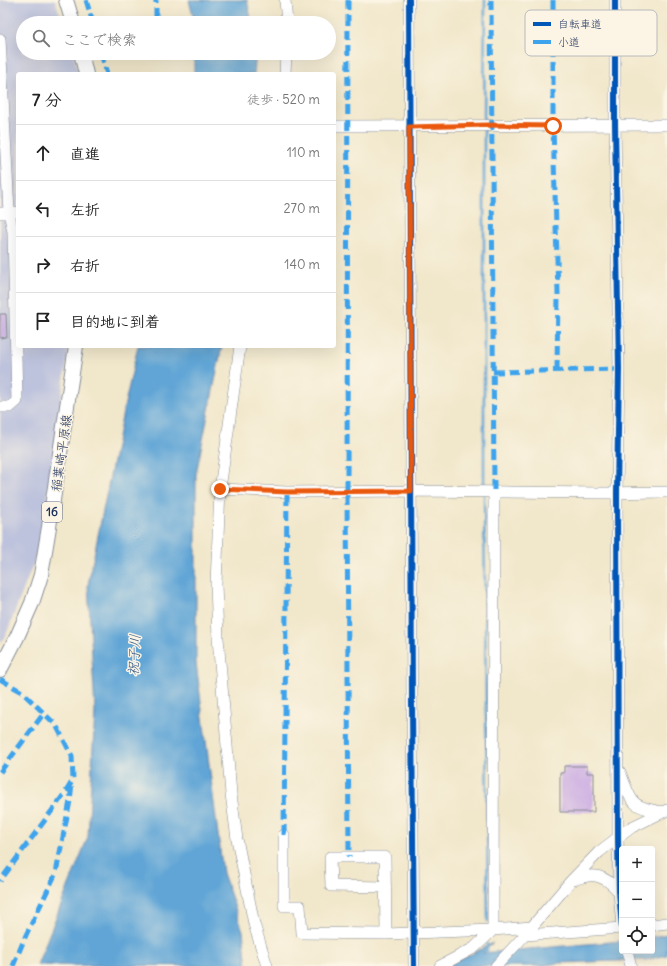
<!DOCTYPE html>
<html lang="ja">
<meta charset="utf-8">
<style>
body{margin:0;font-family:Delius,"Klee One",sans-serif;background:#f6f6f6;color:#222}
.controls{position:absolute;right:12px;bottom:12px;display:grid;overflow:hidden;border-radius:4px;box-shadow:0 4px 16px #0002}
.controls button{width:36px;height:36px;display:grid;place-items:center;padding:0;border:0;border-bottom:1px solid #e0e0e0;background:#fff;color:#222;font:20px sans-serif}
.stop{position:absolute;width:12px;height:12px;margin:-9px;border:3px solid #ea580c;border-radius:50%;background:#fff}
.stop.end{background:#ea580c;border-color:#fff;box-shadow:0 1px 4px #0008}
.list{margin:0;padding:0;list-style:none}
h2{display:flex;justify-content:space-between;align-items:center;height:52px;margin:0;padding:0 16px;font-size:17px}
h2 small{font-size:13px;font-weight:400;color:#767676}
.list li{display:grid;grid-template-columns:26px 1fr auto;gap:12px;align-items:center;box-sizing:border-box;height:56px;padding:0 16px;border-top:1px solid #e0e0e0}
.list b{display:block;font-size:15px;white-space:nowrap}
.list em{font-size:13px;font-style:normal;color:#767676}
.icon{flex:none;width:22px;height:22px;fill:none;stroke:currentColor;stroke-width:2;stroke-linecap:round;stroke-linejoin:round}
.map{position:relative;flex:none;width:667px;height:966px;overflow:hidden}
.search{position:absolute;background:#fff;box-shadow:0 4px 16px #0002;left:16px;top:16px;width:320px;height:44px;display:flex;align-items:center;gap:10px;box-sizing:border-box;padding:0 14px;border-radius:22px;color:#767676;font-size:15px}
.panel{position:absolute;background:#fff;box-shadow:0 4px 16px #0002;left:16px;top:72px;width:320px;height:276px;border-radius:4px}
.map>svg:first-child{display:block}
.industrial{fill:#bec3dd}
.water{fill:#61a5d6;stroke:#3e6a9a}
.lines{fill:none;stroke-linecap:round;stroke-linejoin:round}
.stream{stroke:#61a5d6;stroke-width:2.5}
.building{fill:#c4a3e2}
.minor-casing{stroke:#868b94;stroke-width:12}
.major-casing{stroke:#868b94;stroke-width:16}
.minor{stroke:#fff;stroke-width:11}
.major{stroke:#fff;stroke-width:14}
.quiet{stroke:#3da3ed;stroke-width:5;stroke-dasharray:10 5;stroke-linecap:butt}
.cycleway-casing{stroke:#fcf5e5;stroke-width:8}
.cycleway{stroke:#0057b8;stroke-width:6}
.route{stroke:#ea580c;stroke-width:5}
.labels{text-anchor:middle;stroke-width:3;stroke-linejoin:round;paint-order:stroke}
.shield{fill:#fcf5e5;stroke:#5e6a86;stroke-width:1}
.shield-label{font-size:12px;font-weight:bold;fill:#1b2f5e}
.street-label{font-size:13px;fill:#1b2f5e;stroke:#fcf5e5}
.water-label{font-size:14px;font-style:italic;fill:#345888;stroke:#fcf5e5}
.key{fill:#fcf5e5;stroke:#b8babc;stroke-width:1}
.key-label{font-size:11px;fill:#1b2f5e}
</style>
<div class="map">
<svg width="667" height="966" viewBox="0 0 667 966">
<rect width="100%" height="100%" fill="#fcf5e5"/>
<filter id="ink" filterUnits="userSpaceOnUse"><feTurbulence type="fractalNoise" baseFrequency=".025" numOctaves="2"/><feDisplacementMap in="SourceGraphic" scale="8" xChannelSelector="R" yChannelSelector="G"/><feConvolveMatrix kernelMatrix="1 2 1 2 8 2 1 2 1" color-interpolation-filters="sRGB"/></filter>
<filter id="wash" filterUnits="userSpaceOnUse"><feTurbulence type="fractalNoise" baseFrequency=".012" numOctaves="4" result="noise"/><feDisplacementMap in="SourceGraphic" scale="16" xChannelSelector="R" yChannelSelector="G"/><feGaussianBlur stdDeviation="0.9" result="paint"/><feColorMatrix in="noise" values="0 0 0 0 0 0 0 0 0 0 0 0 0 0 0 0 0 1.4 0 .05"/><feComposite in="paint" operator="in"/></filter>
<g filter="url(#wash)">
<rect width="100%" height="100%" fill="#f1e7cb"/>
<!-- industrial -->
<path class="industrial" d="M 0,0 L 55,0 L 63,23 L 23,23 L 23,53 L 73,53 L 78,74 L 18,74 L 18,346 L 69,346 L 40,546 L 6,635 L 0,644 Z"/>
<!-- water -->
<path class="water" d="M 189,0 L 247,0 L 252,23 L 193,23 L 193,16 Z
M 194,53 L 256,53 L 254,74 L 194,74 Z
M 138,346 L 222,346 L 196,474 L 196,663 L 223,873 L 243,931 L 247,966 L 37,965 L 88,837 L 95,711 L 88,585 L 123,412 Z
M 667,934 L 667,955 L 646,960 L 558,963 L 541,966 L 448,966 L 493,943 L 483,953 L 622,941 L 622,951 L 652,951 L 652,937 Z"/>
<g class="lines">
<!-- stream -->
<path class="stream" d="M 484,123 L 485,0
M 484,489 L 484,128
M 484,494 L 488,921
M 487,944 L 487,956"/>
</g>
<g id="blocks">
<!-- building -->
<path class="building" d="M 0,314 L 6,314 L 7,337 L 0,338 Z
M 564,766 L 587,766 L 587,773 L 594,773 L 594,812 L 560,812 L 560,773 L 564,773 Z"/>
</g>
</g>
<g filter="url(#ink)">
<use href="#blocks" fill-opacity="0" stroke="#868b94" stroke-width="1"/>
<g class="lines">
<!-- minor casing -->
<g class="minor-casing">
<path id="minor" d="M 285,0 L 287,23
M 409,0 L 412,703 L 414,966
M 615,0 L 615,124 L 619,369 L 617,492 L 618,839 L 619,892 L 622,927
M 0,39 L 9,212 L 13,232 L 17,401 L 10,407 L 0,407
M 285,74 L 286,53
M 334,126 L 667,125
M 0,213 L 18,212
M 240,346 L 220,489 L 216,584 L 218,638 L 231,794 L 237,839 L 254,924 L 267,966
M 220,489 L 287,492 L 411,491 L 600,493 L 667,492
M 494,493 L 493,930 L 532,927
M 620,772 C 632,802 629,807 663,812
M 284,835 L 284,906 L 300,906 L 302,933 L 386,934 L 493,930
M 574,880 C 594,872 605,875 619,892
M 652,925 L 667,923
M 386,934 L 385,857 L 330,857 L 331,886 L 386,887
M 525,935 L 622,928
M 627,951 L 631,966
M 440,966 L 474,948 L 493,930
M 496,966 L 525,935 L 570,882 L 599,852 L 632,827 L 667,810"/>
</g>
<!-- major casing -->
<g class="major-casing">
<path id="major" d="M 66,0 L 73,23
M 81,53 L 86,74
M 0,670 L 17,637 L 32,603 L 41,575 L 49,527 L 76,346"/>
</g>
<!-- minor -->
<use href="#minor" class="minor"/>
<!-- major -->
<use href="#major" class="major"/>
<!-- quiet -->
<path class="quiet" d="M 86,0 L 93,23
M 348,0 L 347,492 L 349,857
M 491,0 L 494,493
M 553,0 L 553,126 L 558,293 L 557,370
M 156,18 L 156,0
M 101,53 L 107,74
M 493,372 L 619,369
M 0,679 L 22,692 L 56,725 L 72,756 L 73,780 L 65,793 L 0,881
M 0,772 L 44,713
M 284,835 L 287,492
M 13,966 L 26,935 L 56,873 L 70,801 L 72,783"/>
<!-- cycleway casing -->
<g class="cycleway-casing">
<path id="cycleway" d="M 409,0 L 412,703 L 414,966
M 615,0 L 615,124 L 619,369 L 617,492 L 618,839 L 619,892 L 622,927"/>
</g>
<!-- cycleway -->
<use href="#cycleway" class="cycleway"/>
</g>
</g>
<g class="lines" filter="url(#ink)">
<!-- route -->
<path class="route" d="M 220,489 L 287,492 L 411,491 L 409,127 L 488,125 L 553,126"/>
</g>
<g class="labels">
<!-- shield labels -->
<rect class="shield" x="42" y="502" width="20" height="20" rx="3"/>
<g class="shield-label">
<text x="52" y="516">16</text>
</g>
<!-- street labels -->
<g class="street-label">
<text transform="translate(61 453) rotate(-82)" y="5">稲葉崎平原線</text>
</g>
<!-- water labels -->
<g class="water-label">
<text transform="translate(134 655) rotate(-87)" y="5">祝子川</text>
</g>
</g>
<!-- legend -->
<rect x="525" y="10" width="132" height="46" rx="6" class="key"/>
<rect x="533" y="22" width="18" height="4" fill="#0057b8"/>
<rect x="533" y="40" width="18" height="4" fill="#3da3ed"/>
<g class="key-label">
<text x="558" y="28">自転車道</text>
<text x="558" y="46">小道</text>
</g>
</svg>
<div class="controls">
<button>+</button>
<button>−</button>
<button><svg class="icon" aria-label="locate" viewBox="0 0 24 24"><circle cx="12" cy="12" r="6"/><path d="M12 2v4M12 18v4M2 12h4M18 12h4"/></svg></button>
</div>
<div class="stop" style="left:553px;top:126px"></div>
<div class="stop end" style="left:220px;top:489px"></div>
<div class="search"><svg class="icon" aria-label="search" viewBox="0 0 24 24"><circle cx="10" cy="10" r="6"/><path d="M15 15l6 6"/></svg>ここで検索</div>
<section class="panel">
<h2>7 分<small>徒歩 · 520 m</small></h2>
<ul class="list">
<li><svg class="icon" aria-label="ahead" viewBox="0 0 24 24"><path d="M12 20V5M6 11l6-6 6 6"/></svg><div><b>直進</b></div><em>110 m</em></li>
<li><svg class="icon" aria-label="left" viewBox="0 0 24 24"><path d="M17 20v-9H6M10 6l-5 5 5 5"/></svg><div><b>左折</b></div><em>270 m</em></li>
<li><svg class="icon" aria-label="right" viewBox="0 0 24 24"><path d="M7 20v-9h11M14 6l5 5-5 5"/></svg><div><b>右折</b></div><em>140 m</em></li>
<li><svg class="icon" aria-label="arrive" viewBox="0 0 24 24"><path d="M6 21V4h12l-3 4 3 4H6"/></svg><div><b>目的地に到着</b></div></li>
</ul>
</section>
</div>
